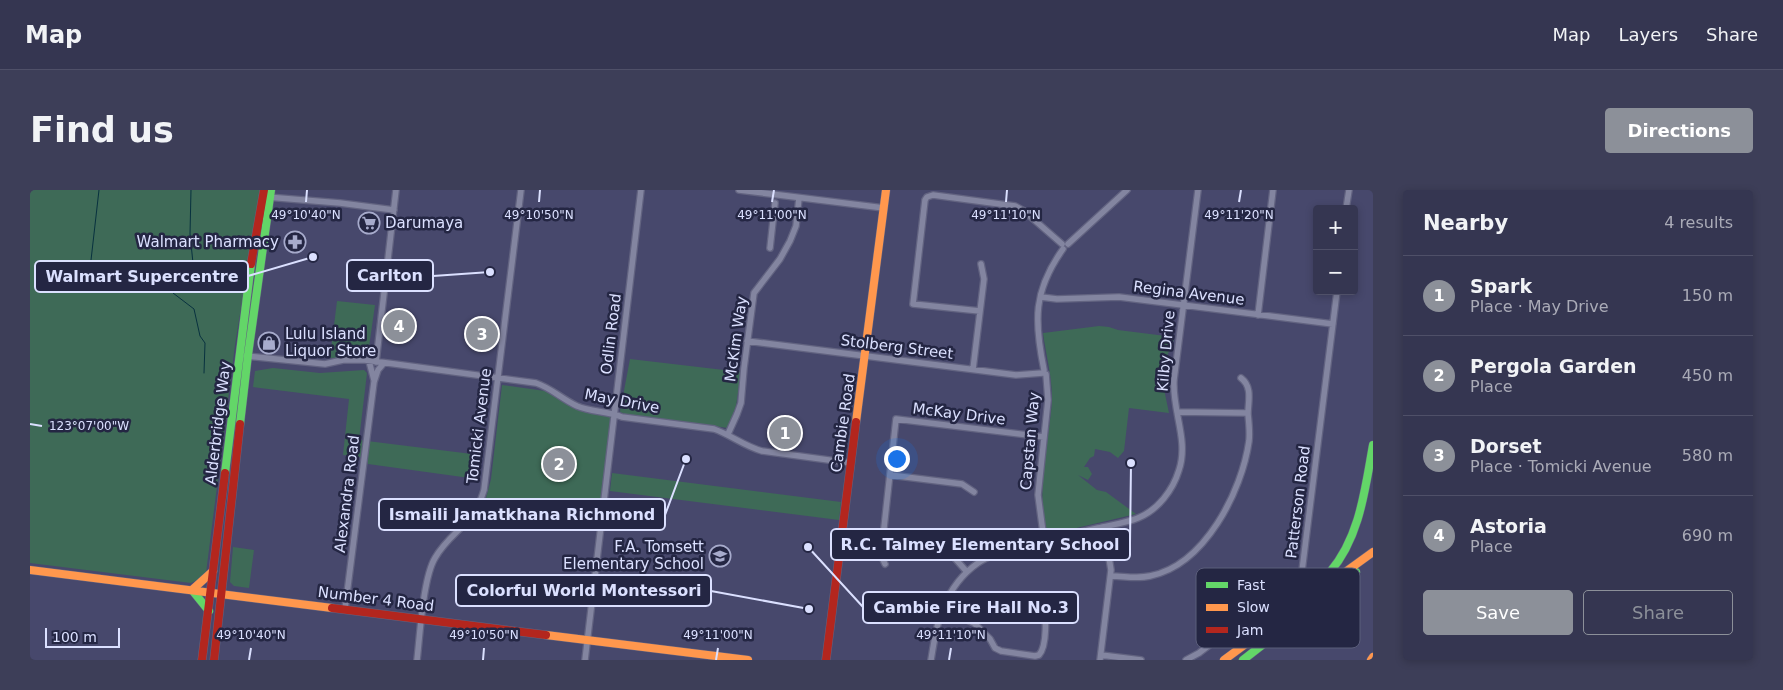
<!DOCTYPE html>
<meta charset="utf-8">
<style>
body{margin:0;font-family:"DejaVu Sans",sans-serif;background:#3d3e58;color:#f1f3f6}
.controls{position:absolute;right:15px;top:15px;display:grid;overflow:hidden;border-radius:5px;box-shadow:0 2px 8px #0003}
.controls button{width:45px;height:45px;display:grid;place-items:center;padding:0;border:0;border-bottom:1px solid #4f5068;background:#353651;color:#f1f3f6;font:25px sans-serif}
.scale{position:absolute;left:15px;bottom:12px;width:75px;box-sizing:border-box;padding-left:5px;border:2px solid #dbe0ff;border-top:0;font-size:14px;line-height:18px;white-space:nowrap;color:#dbe0ff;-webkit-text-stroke:4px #242643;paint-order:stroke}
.you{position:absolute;left:866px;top:268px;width:18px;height:18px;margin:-12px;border:4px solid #fff;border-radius:50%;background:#1a73e8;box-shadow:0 0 0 8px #1a73e833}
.badge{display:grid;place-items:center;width:32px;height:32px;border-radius:50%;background:#8c9099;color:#fff;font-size:16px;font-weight:700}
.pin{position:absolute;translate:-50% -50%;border:2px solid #fff;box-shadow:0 1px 5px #0006}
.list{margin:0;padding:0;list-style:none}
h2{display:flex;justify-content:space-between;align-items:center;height:65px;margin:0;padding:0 20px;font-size:21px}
h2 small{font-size:16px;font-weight:400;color:#aaabb7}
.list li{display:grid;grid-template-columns:32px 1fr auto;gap:15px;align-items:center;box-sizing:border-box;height:80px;padding:0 20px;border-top:1px solid #4f5068}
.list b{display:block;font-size:19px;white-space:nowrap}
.list p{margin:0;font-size:16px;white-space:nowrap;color:#aaabb7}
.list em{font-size:16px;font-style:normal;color:#aaabb7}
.actions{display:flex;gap:10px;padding:15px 20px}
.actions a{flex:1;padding:11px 0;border:1px solid #8c9099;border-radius:5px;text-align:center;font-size:18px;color:#8c9099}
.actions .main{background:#8c9099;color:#fff}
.map{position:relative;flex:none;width:1343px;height:470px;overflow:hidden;border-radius:5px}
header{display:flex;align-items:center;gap:30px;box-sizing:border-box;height:70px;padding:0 25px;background:#353651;border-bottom:1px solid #4f5068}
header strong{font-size:24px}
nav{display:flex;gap:28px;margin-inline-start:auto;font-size:18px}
.intro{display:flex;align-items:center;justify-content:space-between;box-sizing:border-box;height:120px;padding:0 30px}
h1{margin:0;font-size:35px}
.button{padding:12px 22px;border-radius:5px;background:#8c9099;color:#fff;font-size:18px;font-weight:700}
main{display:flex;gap:30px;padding:0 30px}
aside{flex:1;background:#353651;border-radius:5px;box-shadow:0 2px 8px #0003}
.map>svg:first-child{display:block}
.green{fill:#3e6a57}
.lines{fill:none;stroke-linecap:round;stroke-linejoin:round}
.stream{stroke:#08313f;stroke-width:1}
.street-casing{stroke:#626380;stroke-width:8}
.fast-casing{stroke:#626380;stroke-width:9}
.slow-casing{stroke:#626380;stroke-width:9}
.jam-casing{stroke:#626380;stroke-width:9}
.street{stroke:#8385a0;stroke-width:5.5}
.fast{stroke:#63d668;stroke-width:8}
.slow{stroke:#ff974d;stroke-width:8}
.jam{stroke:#b3261e;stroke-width:8}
.ticks{fill:none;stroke:#dbe0ff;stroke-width:2}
.labels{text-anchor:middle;stroke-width:5;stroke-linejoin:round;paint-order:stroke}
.poi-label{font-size:15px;fill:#dbe0ff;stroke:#242643;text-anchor:start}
.street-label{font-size:15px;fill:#dbe0ff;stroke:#242643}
.key{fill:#242643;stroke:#5b5e7b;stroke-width:1}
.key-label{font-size:14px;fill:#dbe0ff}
.ticks-label{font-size:12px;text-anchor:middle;fill:#dbe0ff;stroke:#242643;stroke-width:5;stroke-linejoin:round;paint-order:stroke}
.leader{fill:none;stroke:#dbe0ff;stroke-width:2}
.callout-dot{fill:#dbe0ff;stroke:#242643;stroke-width:2}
.callout{fill:#242643;stroke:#dbe0ff;stroke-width:2}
.callout-label{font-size:16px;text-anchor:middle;font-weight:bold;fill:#dbe0ff}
</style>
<header>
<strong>Map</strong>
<nav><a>Map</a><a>Layers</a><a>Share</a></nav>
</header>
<div class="intro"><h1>Find us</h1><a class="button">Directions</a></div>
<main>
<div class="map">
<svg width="1343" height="470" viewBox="0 0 1343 470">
<rect width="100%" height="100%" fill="#47486c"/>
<!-- green -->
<path class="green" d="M 0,0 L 230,0 L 205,155 L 176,383 L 172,388 L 161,393 L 0,373 Z
M 307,111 L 345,115 L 339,157 L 334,167 L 300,168 Z
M 1069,136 L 1079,137 L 1088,140 L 1144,147 L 1142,159 L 1138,163 L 1134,199 L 1139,223 L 1099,218 L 1094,261 L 1088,268 L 1080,262 L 1065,259 L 1064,266 L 1060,268 L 1054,277 L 1058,277 L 1062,284 L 1058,290 L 1048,285 L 1067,300 L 1076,302 L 1106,324 L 1021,344 C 1001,328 1022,234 1022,208 C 1022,186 1016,165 1013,143 Z
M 600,169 L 711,182 L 706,216 L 698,238 L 595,224 L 590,222 Z
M 243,178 L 290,183 L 334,180 L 337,183 L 329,250 L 450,265 L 447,289 L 338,274 L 336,268 L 313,265 L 319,209 L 223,197 L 225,181 Z
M 472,195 L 515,201 L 545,219 L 582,224 L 569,339 L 451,327 L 461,289 Z
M 582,283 L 811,312 L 809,330 L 580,301 Z
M 203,357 L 224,360 L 219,398 L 204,396 L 200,392 Z"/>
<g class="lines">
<!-- stream -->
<path class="stream" d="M 161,0 L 160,44 L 163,73 C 156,81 142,91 143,103 L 164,119 L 170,146 L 175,153 L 174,183
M 60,79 L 69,0"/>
<!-- street casing -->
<g class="street-casing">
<path id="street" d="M 709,0 L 854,18
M 237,7 L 310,13 L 364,20
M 1316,19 L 1319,0
M 1038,54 L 1097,0
M 740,58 L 745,13
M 1011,107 L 1027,109 L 1089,107 L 1303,134
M 950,121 L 883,114 L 895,10 L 897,7 L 903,5 L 985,16 L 994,21 L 1032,54
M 1228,125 L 1243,0
M 717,151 L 986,185 L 1013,183
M 216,166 L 295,174 L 313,170 L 335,170 L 506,193 C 521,198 532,209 547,216 C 561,222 577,221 592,227 L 684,239 C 701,245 714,256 732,261 L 821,273
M 339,171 L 344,190
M 346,172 L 366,0
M 943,179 L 954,89 L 951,74
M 1014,180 C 1004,131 1003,101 1033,59
M 1147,222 L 1218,223
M 698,244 L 707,224 L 711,213 L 714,178 L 724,103 L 750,69 L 760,51 L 766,36 L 769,8
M 860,285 L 932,294 L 944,302
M 854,343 L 903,350 L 915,357 L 937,382
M 1014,350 L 1008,305 L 1018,210 L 1016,184
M 855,374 L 851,365 L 866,229 L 1014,247
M 1081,386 C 1094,386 1107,389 1120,386 C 1175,375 1212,301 1219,251 C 1220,242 1219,233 1218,224 C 1218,212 1223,197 1211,188
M 1239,409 L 1233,401 L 1258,382 L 1264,390
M 315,419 L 344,192 L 348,180 L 354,173
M 913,419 L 944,433 L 960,449 L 965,458 L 971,461 L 1005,466 L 1009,465 C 1017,456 1017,425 1012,413
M 1071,465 L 1111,470
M 387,470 C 390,445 393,388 405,368 C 421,340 444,336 454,300 L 491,0
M 555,470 L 611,0
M 901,470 C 904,452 906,435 913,418 C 920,401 932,384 948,373 C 960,365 975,361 990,357 C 1016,350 1042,344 1068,338 C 1081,335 1096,333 1108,328 C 1128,320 1143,300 1149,280 C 1159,250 1142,221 1144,190 L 1168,0
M 1070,470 L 1081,380 L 1074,337
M 1156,470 L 1169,463 L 1264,390 L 1272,381 L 1307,101"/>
</g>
<!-- fast casing -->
<g class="fast-casing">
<path id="fast" d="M 210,234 L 218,165 L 241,0
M 195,283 L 221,74
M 162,400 L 179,421
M 1258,423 C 1270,407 1287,397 1300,382 C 1330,347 1335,299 1343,255
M 1213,470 L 1326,382"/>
</g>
<!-- slow casing -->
<g class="slow-casing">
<path id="slow" d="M 826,232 L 856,0
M 0,380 L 302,418
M 162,400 L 183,381
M 1285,404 L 1343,362
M 516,445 L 718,470
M 1194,470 L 1263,419
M 1341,470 L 1343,467"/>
</g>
<!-- jam casing -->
<g class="jam-casing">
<path id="jam" d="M 221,74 L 234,0
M 302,418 L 516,445
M 172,470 L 195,283
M 184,470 L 210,234
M 796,470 L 826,232"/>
</g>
<!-- street -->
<use href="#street" class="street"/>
<!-- fast -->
<use href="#fast" class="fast"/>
<!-- slow -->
<use href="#slow" class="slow"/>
<!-- jam -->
<use href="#jam" class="jam"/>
</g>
<!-- ticks -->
<path class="ticks" d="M 276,12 L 277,0M 509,12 L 510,0M 742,12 L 744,0M 976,12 L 977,0M 1209,12 L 1211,0M 0,234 L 12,236M 219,470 L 221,458M 453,470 L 454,458M 686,470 L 688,458M 919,470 L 921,458"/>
<!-- icons -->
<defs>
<g id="supermarket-ring" transform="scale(1.125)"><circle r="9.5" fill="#242643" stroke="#a7abcc" stroke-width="1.5"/><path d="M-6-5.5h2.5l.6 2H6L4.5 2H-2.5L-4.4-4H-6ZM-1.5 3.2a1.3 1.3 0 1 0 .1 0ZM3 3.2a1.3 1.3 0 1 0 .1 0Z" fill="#a7abcc"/></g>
<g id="pharmacy-ring" transform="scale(1.125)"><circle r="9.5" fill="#242643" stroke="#a7abcc" stroke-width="1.5"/><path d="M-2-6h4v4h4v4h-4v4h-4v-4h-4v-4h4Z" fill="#a7abcc"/></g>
<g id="shop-ring" transform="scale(1.125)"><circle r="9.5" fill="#242643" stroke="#a7abcc" stroke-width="1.5"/><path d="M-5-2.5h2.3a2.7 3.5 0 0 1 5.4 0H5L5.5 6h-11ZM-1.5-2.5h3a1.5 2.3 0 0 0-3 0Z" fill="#a7abcc"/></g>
<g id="school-ring" transform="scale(1.125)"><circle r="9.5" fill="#242643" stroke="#a7abcc" stroke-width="1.5"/><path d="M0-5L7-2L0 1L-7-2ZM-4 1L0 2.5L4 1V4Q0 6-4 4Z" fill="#a7abcc"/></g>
</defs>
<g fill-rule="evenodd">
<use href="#supermarket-ring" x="339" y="33"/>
<use href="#pharmacy-ring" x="265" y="52"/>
<use href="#shop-ring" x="239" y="153"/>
<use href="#school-ring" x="690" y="366"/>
</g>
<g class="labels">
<!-- poi labels -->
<g class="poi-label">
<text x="355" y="38">Darumaya</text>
<text x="249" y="57" text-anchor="end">Walmart Pharmacy</text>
<text x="255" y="149">Lulu Island<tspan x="255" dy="17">Liquor Store</tspan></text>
<text x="674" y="362" text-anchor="end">F.A. Tomsett<tspan x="674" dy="17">Elementary School</tspan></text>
</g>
<!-- street labels -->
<g class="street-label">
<text transform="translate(1159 103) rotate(7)" y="5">Regina Avenue</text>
<text transform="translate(581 144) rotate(-83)" y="5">Odlin Road</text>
<text transform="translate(706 149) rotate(-82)" y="5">McKim Way</text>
<text transform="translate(867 157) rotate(7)" y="5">Stolberg Street</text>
<text transform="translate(1136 161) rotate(-85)" y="5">Kilby Drive</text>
<text transform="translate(592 211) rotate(11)" y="5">May Drive</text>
<text transform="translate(929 224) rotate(7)" y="5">McKay Drive</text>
<text transform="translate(188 233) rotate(-83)" y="5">Alderbridge Way</text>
<text transform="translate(813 233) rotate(-82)" y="5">Cambie Road</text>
<text transform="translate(449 236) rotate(-83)" y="5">Tomicki Avenue</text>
<text transform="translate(1000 251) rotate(-85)" y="5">Capstan Way</text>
<text transform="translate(317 304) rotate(-83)" y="5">Alexandra Road</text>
<text transform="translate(1268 312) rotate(-83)" y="5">Patterson Road</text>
<text transform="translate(346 409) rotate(7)" y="5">Number 4 Road</text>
</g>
</g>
<!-- legend -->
<rect x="1166" y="378" width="164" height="80" rx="8" class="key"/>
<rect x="1176" y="392" width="22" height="6" fill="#63d668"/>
<rect x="1176" y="414" width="22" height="7" fill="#ff974d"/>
<rect x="1176" y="437" width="22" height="6" fill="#b3261e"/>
<g class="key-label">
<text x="1207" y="400">Fast</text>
<text x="1207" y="422">Slow</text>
<text x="1207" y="445">Jam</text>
</g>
<g class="ticks-label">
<text x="276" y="29">49°10'40"N</text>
<text x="509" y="29">49°10'50"N</text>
<text x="742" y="29">49°11'00"N</text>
<text x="976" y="29">49°11'10"N</text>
<text x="1209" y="29">49°11'20"N</text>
<text x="59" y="240">123°07'00"W</text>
<text x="221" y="449">49°10'40"N</text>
<text x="454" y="449">49°10'50"N</text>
<text x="688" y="449">49°11'00"N</text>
<text x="921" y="449">49°11'10"N</text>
</g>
<!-- callouts -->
<path class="leader" d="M460 82L403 86M283 67L218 86M656 269L635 325M1101 273L1100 354M779 419L681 401M778 357L833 417"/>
<g class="callout-dot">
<circle cx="460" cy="82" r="5"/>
<circle cx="283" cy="67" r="5"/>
<circle cx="656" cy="269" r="5"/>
<circle cx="1101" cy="273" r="5"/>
<circle cx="779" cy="419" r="5"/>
<circle cx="778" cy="357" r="5"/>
</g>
<g class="callout">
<rect x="317" y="70" width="86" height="31" rx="5"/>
<rect x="5" y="71" width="213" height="31" rx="5"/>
<rect x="349" y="309" width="286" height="31" rx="5"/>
<rect x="801" y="339" width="299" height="31" rx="5"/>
<rect x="426" y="385" width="255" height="31" rx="5"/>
<rect x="833" y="402" width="215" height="31" rx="5"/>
</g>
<g class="callout-label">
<text x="360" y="91">Carlton</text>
<text x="112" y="92">Walmart Supercentre</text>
<text x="492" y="330">Ismaili Jamatkhana Richmond</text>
<text x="950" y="360">R.C. Talmey Elementary School</text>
<text x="554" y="406">Colorful World Montessori</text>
<text x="941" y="423">Cambie Fire Hall No.3</text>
</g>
</svg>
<div class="controls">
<button>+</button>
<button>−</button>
</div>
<div class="scale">100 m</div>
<div class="you"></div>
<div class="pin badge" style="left:755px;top:243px">1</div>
<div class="pin badge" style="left:529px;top:274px">2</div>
<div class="pin badge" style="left:452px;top:144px">3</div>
<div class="pin badge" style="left:369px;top:136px">4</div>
</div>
<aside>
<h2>Nearby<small>4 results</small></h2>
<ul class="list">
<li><span class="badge">1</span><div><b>Spark</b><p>Place · May Drive</p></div><em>150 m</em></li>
<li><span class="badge">2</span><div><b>Pergola Garden</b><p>Place</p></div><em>450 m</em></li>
<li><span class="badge">3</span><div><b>Dorset</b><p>Place · Tomicki Avenue</p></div><em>580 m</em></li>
<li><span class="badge">4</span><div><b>Astoria</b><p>Place</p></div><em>690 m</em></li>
</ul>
<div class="actions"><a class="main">Save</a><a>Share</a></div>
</aside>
</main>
